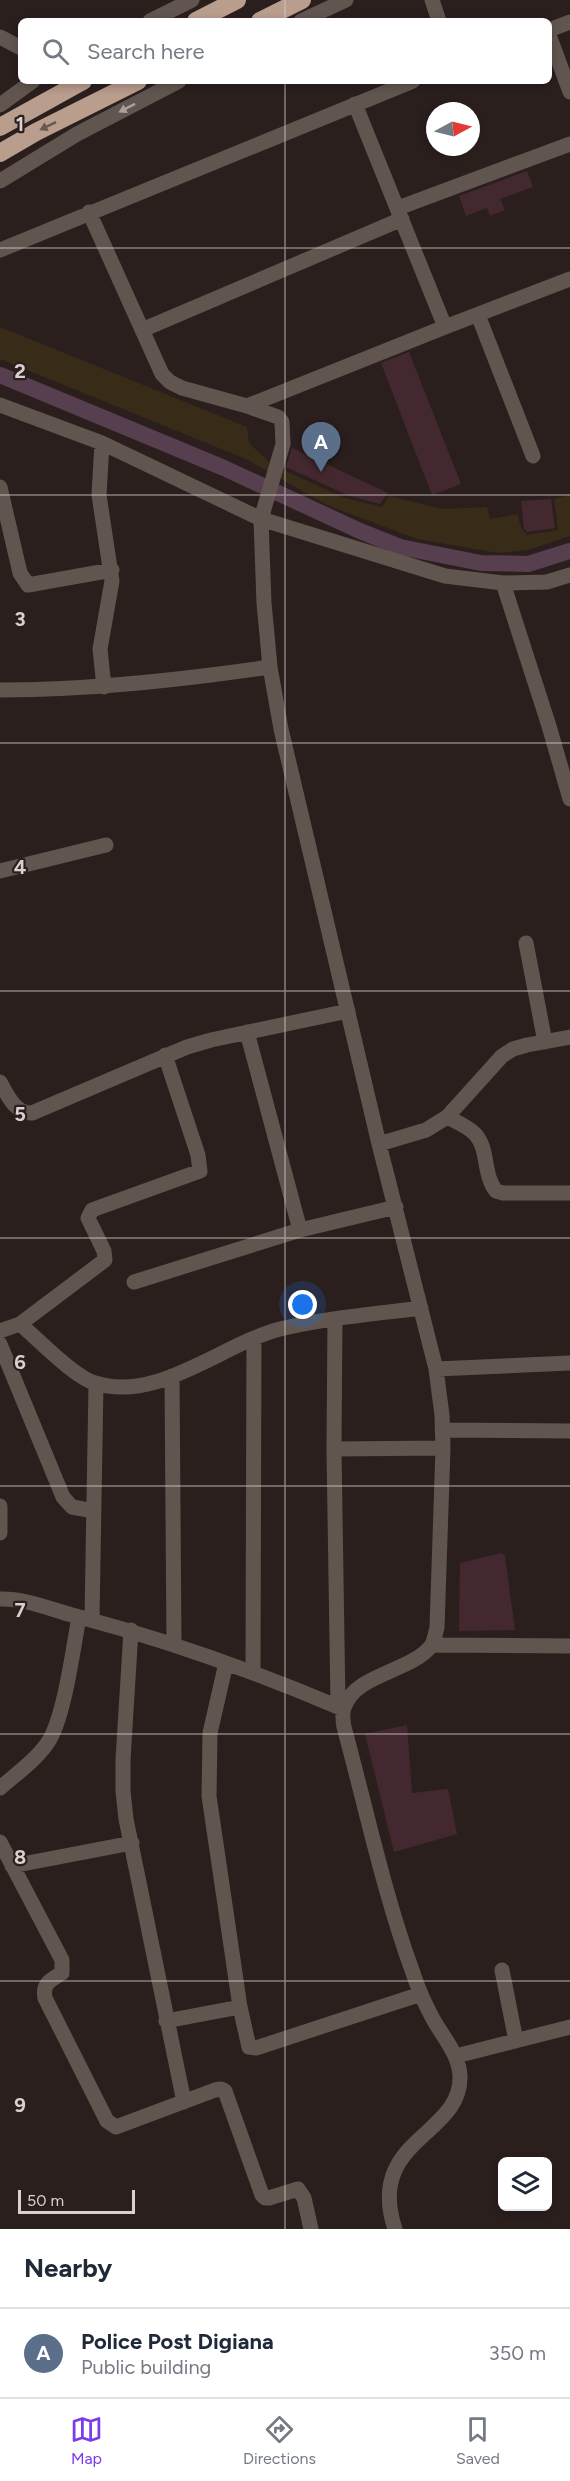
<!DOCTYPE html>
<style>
body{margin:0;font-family:Figtree,sans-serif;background:#f2f2f3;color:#1f2937}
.controls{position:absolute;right:18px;bottom:18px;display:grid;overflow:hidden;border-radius:9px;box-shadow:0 3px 9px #0003}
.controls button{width:54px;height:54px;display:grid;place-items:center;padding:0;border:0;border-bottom:2px solid #e0e1e3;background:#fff;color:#1f2937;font:30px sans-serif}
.compass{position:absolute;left:426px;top:102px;width:54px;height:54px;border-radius:50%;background:#fff;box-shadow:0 3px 9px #0003;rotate:83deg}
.scale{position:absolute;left:18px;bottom:15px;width:117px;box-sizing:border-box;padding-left:6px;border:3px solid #d9d0cf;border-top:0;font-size:16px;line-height:21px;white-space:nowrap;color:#d9d0cf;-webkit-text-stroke:4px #2b1f1e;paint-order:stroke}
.you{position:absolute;left:303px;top:1305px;width:21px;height:21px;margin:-15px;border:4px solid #fff;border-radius:50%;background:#1a73e8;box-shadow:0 0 0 9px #1a73e833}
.badge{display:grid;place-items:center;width:39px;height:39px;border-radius:50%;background:#7c3aed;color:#fff;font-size:20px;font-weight:700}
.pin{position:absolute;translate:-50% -50px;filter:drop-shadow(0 2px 3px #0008)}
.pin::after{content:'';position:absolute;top:32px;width:21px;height:18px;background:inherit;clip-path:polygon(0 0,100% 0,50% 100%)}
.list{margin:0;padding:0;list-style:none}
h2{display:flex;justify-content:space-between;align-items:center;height:78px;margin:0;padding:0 24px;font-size:26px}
h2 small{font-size:20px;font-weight:400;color:#747a83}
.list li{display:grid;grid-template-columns:39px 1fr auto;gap:18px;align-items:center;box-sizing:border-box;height:90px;padding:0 24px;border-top:2px solid #e0e1e3}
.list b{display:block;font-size:22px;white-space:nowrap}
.list p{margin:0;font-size:20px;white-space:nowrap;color:#747a83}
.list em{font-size:20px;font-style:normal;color:#747a83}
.icon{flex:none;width:33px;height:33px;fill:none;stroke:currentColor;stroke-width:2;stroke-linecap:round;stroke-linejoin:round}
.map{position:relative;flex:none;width:570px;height:2229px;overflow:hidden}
.search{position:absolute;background:#fff;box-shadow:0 3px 9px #0003;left:18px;right:18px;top:18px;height:66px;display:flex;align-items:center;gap:15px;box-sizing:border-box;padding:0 21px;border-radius:9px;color:#747a83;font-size:22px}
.sheet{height:168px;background:#fff}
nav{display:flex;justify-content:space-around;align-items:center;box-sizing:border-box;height:84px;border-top:2px solid #e0e1e3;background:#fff;font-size:16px;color:#747a83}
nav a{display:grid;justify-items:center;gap:3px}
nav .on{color:#7c3aed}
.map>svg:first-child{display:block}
.green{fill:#382b18}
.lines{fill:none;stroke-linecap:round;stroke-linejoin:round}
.canal{stroke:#573f4f;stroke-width:16}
.building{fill:#43292f}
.minor{stroke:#61564f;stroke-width:15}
.highway{stroke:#b99d8d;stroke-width:18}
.oneway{fill:#a99f9c}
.oneway2{fill:#6b5850}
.grid{fill:none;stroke:#d9d0cf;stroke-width:1.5;stroke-opacity:0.55}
.grid-label{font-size:20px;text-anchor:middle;font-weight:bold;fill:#d9d0cf;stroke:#2b1f1e;stroke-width:4.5;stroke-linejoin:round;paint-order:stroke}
</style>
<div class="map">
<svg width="570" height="2229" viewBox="0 0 570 2229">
<rect width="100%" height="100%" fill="#2b1f1e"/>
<!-- green -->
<path class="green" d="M 0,327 L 247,427 L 249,443 L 272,465 L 345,498 L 382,507 L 389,496 L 443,509 L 487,507 L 490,519 L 518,514 L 520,525 L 527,535 L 558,530 L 554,499 L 570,495 L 570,536 L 528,550 L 498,553 L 417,539 L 327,505 L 246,459 L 0,359 Z"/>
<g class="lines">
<!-- canal -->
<path class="canal" d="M 0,375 L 224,468 L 360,531 L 400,547 L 481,563 L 528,564 L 570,551"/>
</g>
<!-- building -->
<path class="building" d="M 527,171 L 533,187 L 500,199 L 505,210 L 490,216 L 487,208 L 466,216 L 459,196 Z
M 409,352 L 461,484 L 432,495 L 381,363 Z
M 292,448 L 388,493 L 380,504 L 347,495 L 308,477 L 286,467 Z
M 551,499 L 555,528 L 527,532 L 524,528 L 521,501 Z
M 501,1553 L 505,1556 L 515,1630 L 459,1631 L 460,1563 Z
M 407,1725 L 412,1793 L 448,1789 L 457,1834 L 394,1852 L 365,1734 Z"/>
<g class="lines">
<!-- minor -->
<path class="minor" d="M 432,0 L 439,21
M 150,21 L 192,0
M 301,21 L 346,0
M 549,30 L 570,22
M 549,35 L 570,92
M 0,37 L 21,48
M 0,105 L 33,81
M 0,181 L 77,134 L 179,81
M 398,208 L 570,144
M 89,212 L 162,374 L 170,382 L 182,388 L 247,406 L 278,417 L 282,422 L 283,444 L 261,519 L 264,603 L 270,667 L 281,729 L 379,1144 L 436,1369 L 442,1415 L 443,1448 L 437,1628 C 435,1634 434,1642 431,1646 C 411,1672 354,1674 344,1708 C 342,1713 343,1721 344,1727 C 366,1808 384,1894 413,1973 C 418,1989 425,2004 433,2019 C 443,2037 459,2054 460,2076 C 462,2136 365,2139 395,2229
M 0,250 L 413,81
M 478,315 L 533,456
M 445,327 L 570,279
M 142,330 L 402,219
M 0,405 L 102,443 L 261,519 L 445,576 L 503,583 L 547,582 L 570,575
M 247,406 L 445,327 L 355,104
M 102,443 L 99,495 L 112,581 L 100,649 L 104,687
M 0,487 L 20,573 L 28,585 L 112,570
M 503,583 L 549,726 L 570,799
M 0,690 C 91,690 180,680 270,667
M 0,871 L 106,845
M 526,943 L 545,1042
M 247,1032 L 300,1230
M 0,1082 C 7,1094 15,1114 32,1113 L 187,1047 L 211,1040 L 348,1011
M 447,1117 C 457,1122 469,1127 476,1135 C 489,1151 483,1175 496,1191 L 503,1193 L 570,1193
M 379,1144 L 426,1130 L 447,1117 L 502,1056 L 513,1049 L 527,1045 L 570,1037
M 134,1282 L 300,1230 L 396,1207
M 335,1319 L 334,1449 L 338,1706
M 20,1324 L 105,1260 L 104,1251 L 88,1218 L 92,1210 L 200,1171 L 198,1155 L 165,1055
M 0,1331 L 20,1324 C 39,1340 74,1377 95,1383 C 158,1403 222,1344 280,1329 C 326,1318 374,1314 421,1308
M 0,1344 L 63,1497 L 72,1507 L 94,1511
M 436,1369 L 570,1363
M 172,1376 L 174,1643
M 442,1430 L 570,1431
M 334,1449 L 443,1448
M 0,1506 L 0,1533
M 0,1599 C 25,1598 52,1610 76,1616 C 167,1640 256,1672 343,1709
M 92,1619 L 96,1384
M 131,1630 L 123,1760 L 123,1791 L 126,1819 L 184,2102
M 432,1645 L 570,1646
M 226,1663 L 210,1733 L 209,1796 L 240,2007 L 249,2047 L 256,2048 L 421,1994
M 253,1673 L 254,1338
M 0,1788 C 16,1774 39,1758 50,1739 C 65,1712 73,1649 79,1617
M 0,1842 L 62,1960 L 62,1973 C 51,1980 42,1983 45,1998 L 107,2121 L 116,2127 L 215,2090 L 221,2089 L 225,2091 L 262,2195 L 265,2198 L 269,2198 L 298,2189 L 304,2198 L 311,2229
M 12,1866 L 132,1843
M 502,1970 L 516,2041
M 166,2021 L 240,2007
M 456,2056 L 570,2027"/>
<!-- highway -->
<path class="highway" d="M 196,21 L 237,0
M 260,21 L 302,0
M 0,127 L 83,81
M 0,153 L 36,132 L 138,81"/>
</g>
<!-- one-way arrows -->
<defs><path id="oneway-solid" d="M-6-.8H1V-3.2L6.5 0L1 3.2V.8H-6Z" transform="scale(1.5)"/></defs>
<use class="oneway" href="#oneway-solid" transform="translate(127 108) rotate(153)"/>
<use class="oneway2" href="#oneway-solid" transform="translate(48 126) rotate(154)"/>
<!-- grid -->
<path class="grid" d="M 285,0 L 285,21M 285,81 L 285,2229M 0,248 L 570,248M 0,495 L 570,495M 0,743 L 570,743M 0,991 L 570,991M 0,1238 L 570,1238M 0,1486 L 570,1486M 0,1734 L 570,1734M 0,1981 L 570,1981"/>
<g class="grid-label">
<text x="20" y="131">1</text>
<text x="20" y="378">2</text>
<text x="20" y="626">3</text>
<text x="20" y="874">4</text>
<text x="20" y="1121">5</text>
<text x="20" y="1369">6</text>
<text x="20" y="1617">7</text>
<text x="20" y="1864">8</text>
<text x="20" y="2112">9</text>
</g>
</svg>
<div class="controls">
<button><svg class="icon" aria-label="layers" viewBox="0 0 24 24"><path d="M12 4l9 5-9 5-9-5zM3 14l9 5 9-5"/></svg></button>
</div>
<svg class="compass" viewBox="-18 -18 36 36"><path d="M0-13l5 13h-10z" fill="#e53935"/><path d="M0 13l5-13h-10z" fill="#747a83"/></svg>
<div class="scale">50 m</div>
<div class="you"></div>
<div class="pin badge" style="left:321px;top:472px;background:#5c6f8a">A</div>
<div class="search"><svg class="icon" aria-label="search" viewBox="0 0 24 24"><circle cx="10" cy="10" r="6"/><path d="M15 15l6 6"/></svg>Search here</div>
</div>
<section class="sheet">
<h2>Nearby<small></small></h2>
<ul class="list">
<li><span class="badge" style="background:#5c6f8a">A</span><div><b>Police Post Digiana</b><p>Public building</p></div><em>350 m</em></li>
</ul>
</section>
<nav>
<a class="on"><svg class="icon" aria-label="map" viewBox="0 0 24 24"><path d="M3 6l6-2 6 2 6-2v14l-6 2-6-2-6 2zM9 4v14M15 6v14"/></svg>Map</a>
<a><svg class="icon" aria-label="directions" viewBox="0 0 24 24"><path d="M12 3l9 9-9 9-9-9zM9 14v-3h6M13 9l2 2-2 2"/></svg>Directions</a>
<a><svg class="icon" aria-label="saved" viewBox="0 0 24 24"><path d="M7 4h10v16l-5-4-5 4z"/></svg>Saved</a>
</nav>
